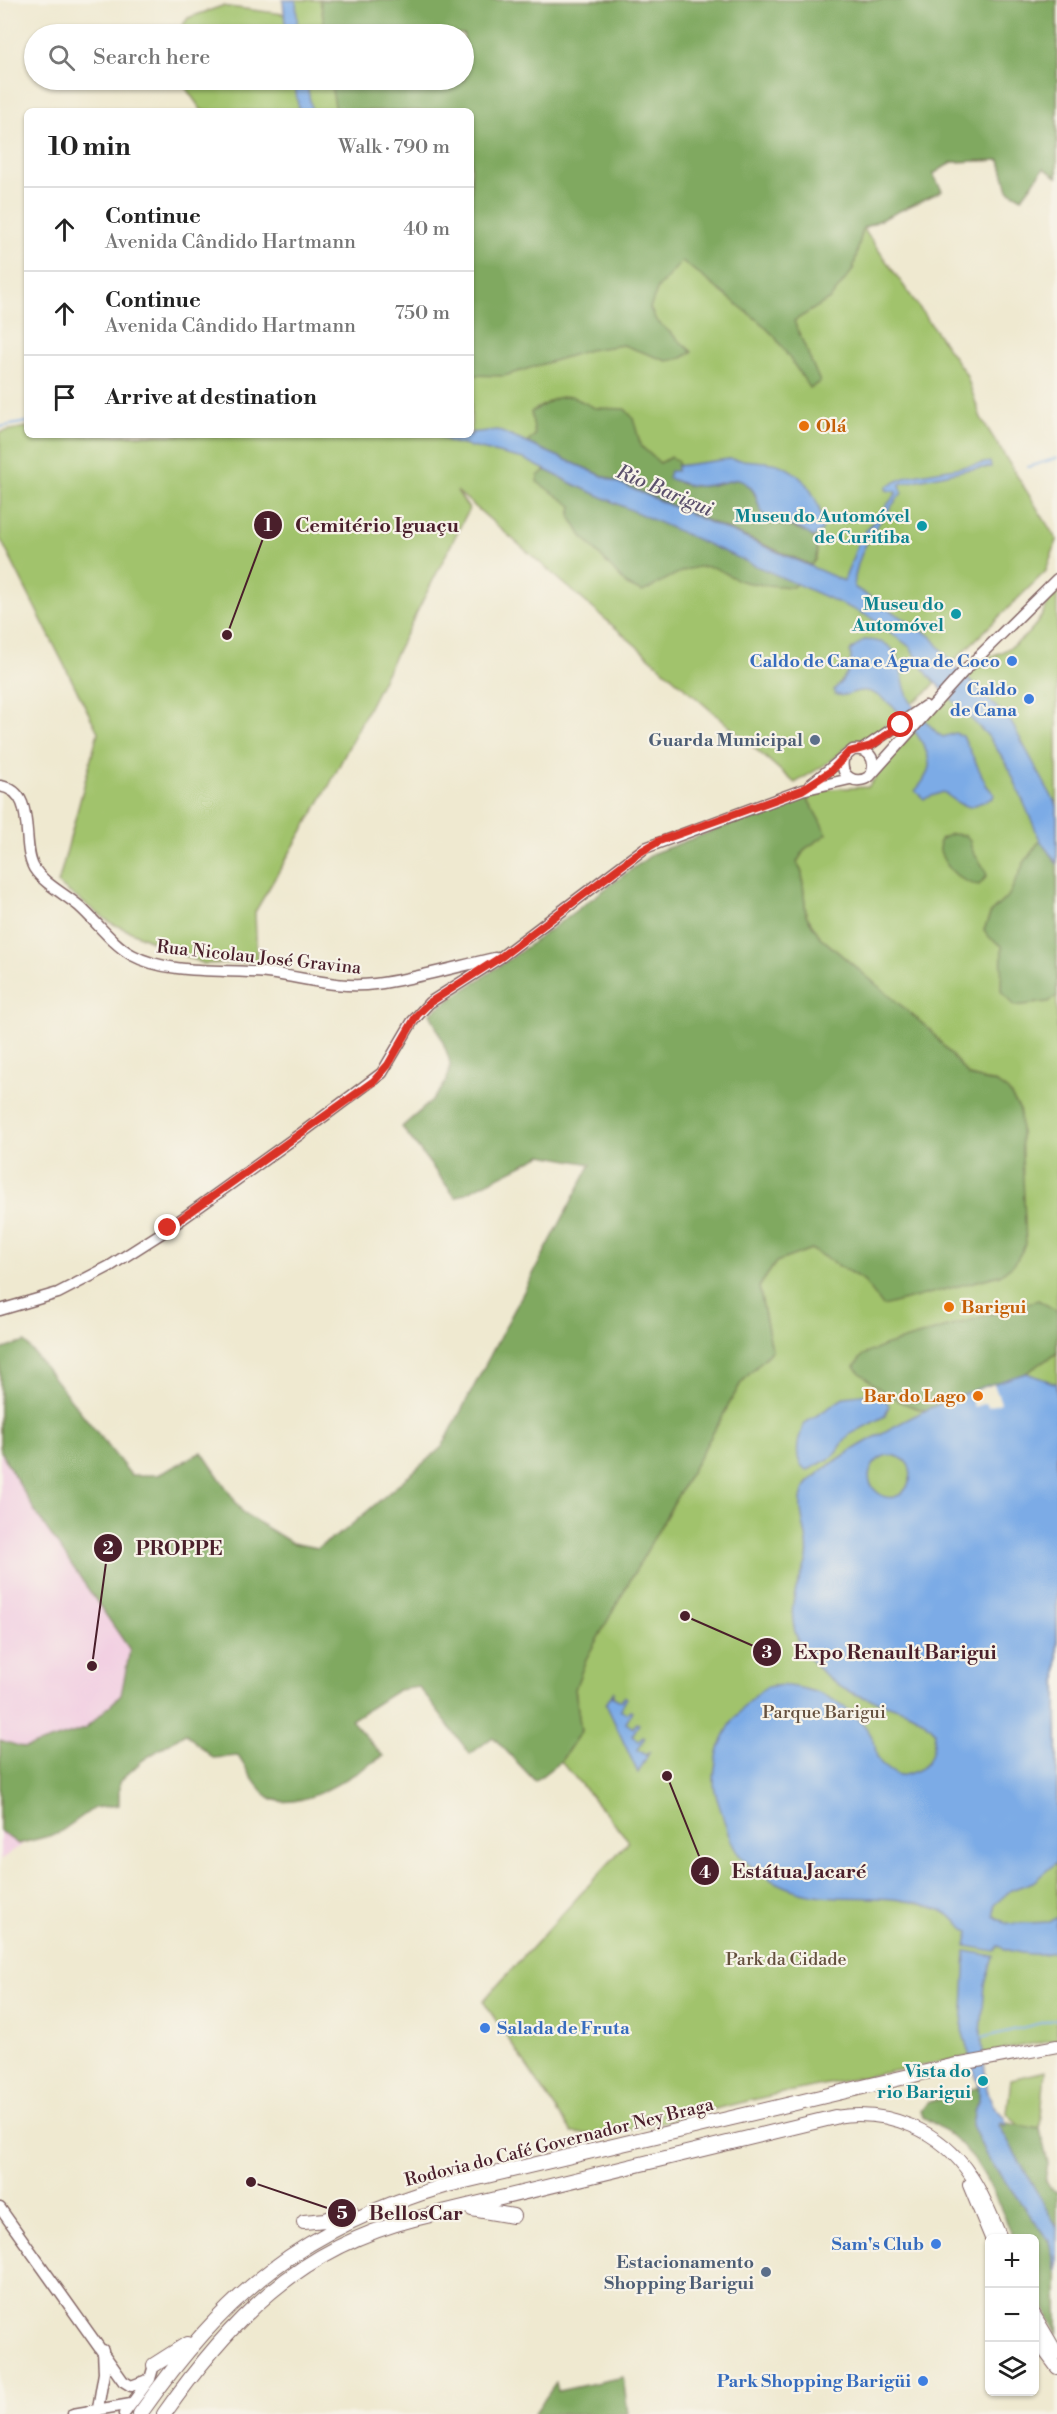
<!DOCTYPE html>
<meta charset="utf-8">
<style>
body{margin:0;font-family:"Libre Bodoni",serif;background:#f6f6f6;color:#222}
.controls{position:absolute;right:18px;bottom:18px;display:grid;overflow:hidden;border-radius:9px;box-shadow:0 2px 4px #0004}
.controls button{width:54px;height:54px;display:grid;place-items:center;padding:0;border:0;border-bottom:2px solid #e0e0e0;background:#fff;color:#222;font:30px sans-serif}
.stop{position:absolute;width:18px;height:18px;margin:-14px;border:4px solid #d93025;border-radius:50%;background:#fff}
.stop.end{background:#d93025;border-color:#fff;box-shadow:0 2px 6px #0008}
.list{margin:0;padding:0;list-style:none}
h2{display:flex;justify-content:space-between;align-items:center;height:78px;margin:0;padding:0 24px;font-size:26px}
h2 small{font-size:20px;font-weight:400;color:#767676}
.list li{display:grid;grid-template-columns:39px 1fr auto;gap:18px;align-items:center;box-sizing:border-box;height:84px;padding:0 24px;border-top:2px solid #e0e0e0}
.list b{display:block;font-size:22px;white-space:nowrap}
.list p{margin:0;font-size:20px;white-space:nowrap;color:#767676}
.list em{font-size:20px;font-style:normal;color:#767676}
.icon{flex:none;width:33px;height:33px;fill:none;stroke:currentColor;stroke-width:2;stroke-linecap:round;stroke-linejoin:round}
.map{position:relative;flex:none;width:1057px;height:2414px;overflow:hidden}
.search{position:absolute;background:#fff;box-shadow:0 2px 4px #0004;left:24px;top:24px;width:450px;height:66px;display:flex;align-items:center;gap:15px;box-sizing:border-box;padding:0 21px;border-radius:33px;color:#767676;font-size:22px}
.panel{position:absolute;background:#fff;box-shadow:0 2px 4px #0004;left:24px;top:108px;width:450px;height:330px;border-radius:9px}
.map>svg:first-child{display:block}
.built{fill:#f2cfe2}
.green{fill:#a1c36c;stroke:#76714c;stroke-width:1.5}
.forest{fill:#80a960;stroke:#656446;stroke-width:1.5}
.water{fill:#7babe6;stroke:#626588;stroke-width:1.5;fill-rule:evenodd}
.pier{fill:#efe9d0}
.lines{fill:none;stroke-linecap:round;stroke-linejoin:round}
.stream{stroke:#7babe6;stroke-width:2}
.secondary-casing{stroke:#846665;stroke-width:13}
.primary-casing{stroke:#846665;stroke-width:14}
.highway-casing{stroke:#846665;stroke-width:16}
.secondary{stroke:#fff;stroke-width:10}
.primary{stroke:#fff;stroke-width:12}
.highway{stroke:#fff;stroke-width:14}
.route{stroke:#d93025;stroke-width:8}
.food-dot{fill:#e8710a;stroke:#f7f3e8;stroke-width:2}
.culture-dot{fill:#0f9aa8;stroke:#f7f3e8;stroke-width:2}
.shop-dot{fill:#3f7fe0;stroke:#f7f3e8;stroke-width:2}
.service-dot{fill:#5c6f8a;stroke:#f7f3e8;stroke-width:2}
.labels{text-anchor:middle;stroke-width:4.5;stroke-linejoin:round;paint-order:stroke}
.food-label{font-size:18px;font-weight:bold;fill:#c56008;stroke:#f7f3e8;text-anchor:start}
.culture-label{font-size:18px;font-weight:bold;fill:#0d838f;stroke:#f7f3e8;text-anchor:end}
.shop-label{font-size:18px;font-weight:bold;fill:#366cbe;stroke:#f7f3e8;text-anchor:end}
.service-label{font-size:18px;font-weight:bold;fill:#4e5e75;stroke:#f7f3e8;text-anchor:end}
.street-label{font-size:18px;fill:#4a1f2b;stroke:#f7f3e8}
.park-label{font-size:18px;fill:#64503e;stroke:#f7f3e8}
.water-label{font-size:20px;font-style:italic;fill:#5b506c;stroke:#f7f3e8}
.leader{fill:none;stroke:#4a1f2b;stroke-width:2}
.callout-dot{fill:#4a1f2b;stroke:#f7f3e8;stroke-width:2}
.mark-label{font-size:18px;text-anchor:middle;font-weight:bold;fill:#fff}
.callout-label{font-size:20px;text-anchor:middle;font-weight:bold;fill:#4a1f2b;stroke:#f7f3e8;stroke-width:4.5;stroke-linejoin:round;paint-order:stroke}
</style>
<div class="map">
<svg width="1057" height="2414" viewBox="0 0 1057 2414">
<rect width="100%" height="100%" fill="#f7f3e8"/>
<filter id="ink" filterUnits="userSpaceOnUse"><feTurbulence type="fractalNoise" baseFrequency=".0167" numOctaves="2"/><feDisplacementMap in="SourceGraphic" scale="12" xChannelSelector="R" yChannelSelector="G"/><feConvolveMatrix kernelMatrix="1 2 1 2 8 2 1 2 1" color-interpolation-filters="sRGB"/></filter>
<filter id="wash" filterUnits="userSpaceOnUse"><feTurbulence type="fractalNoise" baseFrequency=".008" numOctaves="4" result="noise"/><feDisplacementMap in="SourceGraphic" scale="24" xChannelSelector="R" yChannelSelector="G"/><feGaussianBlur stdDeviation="1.35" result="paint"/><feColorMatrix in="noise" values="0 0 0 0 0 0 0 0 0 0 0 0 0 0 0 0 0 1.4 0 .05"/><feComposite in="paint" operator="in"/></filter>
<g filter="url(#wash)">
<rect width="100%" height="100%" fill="#efe9d0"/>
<!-- built -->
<path class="built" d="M 0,1438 L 161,1682 L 72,1810 L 0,1860 Z"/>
<!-- green -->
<path class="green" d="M 291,0 L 1057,0 L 1057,177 L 1044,168 L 1022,198 L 1008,190 L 1000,160 L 952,162 L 933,174 L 942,191 L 863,228 L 966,374 L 981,418 L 1057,540 L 1046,571 L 958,657 L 929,690 L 869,738 C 851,737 845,750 833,759 C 821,768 807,775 795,783 L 457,491 L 469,509 L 329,786 L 255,912 L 257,962 L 204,964 L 111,923 L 58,884 L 98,732 L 0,538 L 0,432 L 27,427 L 27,435 L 471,435 L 471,111 L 202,111 L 180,80 L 464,80 L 464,34 L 176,34 L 188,18 L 222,6 L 291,15 Z
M 1057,585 L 1057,2039 L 777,2094 L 608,2135 L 572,2133 L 483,2001 L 629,1841 L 561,1761 L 581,1731 L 575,1689 L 586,1659 L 741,1383 L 772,1350 L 759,1287 L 776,1262 L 811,1249 L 863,1280 L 879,1298 L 1021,1156 L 1020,1110 L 997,1083 L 969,1076 L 930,1030 L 820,937 L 806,915 L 802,873 L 797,862 L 805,849 L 827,834 L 806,796 L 827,789 L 868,787 C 902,744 938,701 977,663 C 984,657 994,656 1002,652 C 1028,639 1048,615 1053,586 Z
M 1045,2071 L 1040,2129 L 1019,2126 L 1007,2113 L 1011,2079 Z"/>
<!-- forest -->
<path class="forest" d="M 320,0 L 1057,0 L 1057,177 L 1044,168 L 1022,198 L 1008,190 L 1000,160 L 952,162 L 933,174 L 942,191 L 863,228 L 853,270 L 830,299 L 794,321 L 820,382 L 810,388 L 775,337 L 761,323 L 682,261 L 658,288 L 650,308 L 656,320 L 692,352 L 682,358 L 667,361 L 623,345 L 589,350 L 504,376 L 471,375 L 471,111 L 336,111 L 330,80 L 464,80 L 464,34 L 326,34 Z
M 571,396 L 595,408 L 625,409 L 633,418 L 641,446 L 660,463 L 671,457 L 678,461 L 679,483 C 705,490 713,484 739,479 C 764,493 751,504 768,518 C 781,530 821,525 817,552 C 816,558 816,560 811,565 L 527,443 L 535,435 L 531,412 L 556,398 Z
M 546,470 L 573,484 L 797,583 L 793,587 C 776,585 757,586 741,581 C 719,573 717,561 689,569 C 672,574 658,585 642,592 L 627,585 L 581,535 L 570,516 L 572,506 L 537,482 L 538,476 Z
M 806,796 L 827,834 L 805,849 L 797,862 L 802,873 L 806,915 L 820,937 L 930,1030 L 969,1076 L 997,1083 L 1008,1091 L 1020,1110 L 1026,1244 L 1015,1263 L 1000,1275 L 883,1306 L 863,1280 L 811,1249 L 776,1262 L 759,1287 L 772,1350 L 741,1383 L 586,1659 L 575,1689 L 581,1731 L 561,1761 L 535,1781 L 493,1737 L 470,1754 L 419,1687 L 398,1690 L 351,1720 L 383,1756 C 359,1771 298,1816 269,1797 C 256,1788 247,1769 238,1756 L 213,1758 L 185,1733 L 143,1760 L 119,1782 L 119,1805 L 94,1808 L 57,1834 L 18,1844 L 0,1831 L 0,1740 L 25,1748 L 85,1729 L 121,1695 L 130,1650 L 36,1513 L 0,1451 L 0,1350 L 25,1342 L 131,1475 L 158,1475 L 202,1452 L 243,1513 L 292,1543 L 317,1548 L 343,1532 L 442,1447 L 591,1164 L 542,1155 L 456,1198 L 402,1127 C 419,1111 449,1092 450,1066 C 450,1054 435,1025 430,1013 L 517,954 L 654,853 Z
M 951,834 L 965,835 L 970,840 C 970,855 984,862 987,876 L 979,885 C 959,883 936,861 940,839 Z
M 1040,840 L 1057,864 L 1057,996 L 1048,1002 L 1015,1006 L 1001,991 L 1002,946 L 990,938 L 984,930 L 991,912 L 1009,895 L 1024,863 Z
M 1038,1300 L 1057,1311 L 1057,1353 L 1026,1373 L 953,1398 L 927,1411 C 897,1404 876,1388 854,1367 L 863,1355 L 884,1346 Z
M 979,2087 L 979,2102 L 975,2108 L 972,2125 L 986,2155 L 1049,2241 L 1057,2273 L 1057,2334 L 1035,2285 L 1034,2238 L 1014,2238 C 998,2204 984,2163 954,2138 C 945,2130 933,2123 923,2117 L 921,2111 L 927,2103 Z
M 1001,2122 L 1005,2126 L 1007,2123 L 1040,2129 L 1048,2164 L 1045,2181 L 1049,2188 L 1057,2192 L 1057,2228 L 999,2125 Z
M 623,2377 L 628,2414 L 534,2414 L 556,2383 L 558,2391 Z"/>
<!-- water -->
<path class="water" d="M 283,0 L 296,0 L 298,34 L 286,34 Z
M 294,80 L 306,80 L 312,111 L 299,111 Z
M 497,430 L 844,581 L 860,538 L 896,494 L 896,492 L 886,490 L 887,486 L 908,476 L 990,462 L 991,467 L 965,470 L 900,484 L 902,493 C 879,522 856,549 854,587 L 931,636 L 951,662 L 1011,722 L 1057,806 L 1057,864 L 1040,840 L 1007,764 L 988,736 L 928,675 L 910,647 L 868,616 L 573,484 L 524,459 L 450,442 L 438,435 L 471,435 L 471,433 Z
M 729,459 C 744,461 763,460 777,464 C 805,473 823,502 822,531 L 813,537 C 807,533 800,528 792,526 C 785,524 775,523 769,519 C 751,507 766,494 739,479 C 706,485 702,492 668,478 L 670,471 L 677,471 L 677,466 Z
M 864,640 C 909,640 895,673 910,701 C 916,713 929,724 938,734 L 943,737 L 955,733 L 963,736 L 987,786 L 994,794 L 993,798 L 970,807 L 960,804 L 943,792 L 924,799 L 915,791 C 921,784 927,777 929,767 C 932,744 889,694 866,691 C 855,689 845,699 835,694 L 834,690 C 845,677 854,669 850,651 Z
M 1026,1373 L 1057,1384 L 1057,1862 L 1033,1882 L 1011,1890 L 994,1905 L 994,1916 L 1007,1924 L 1049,1922 L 1057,1917 L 1057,1951 C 1038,1957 1016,1954 998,1946 L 994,1951 L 966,1946 L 969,1932 C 960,1925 950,1914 940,1910 C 866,1881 809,1922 742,1858 C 732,1849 727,1830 723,1817 C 720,1806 714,1794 714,1782 C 714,1748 728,1721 753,1698 C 757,1695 762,1689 767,1687 C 781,1683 798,1687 812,1691 C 836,1698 864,1718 874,1741 C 876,1747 875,1754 878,1759 C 882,1767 892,1772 899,1776 C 928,1770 933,1761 935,1732 C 912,1704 875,1705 846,1690 C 834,1684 823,1673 814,1664 C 795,1644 788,1619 795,1593 C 798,1581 805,1570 807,1558 C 811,1537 795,1511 803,1491 C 813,1465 924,1410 953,1398 C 977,1388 1002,1381 1026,1373 ZM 887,1455 C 932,1456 904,1517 876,1491 C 862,1478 872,1460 887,1455 Z
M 876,1393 L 884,1395 L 889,1406 L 885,1416 L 849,1435 L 833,1457 L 806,1471 C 792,1460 798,1437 805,1423 L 845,1397 Z
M 614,1691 L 613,1697 L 621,1701 L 624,1696 L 627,1698 L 620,1710 L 627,1714 L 630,1710 L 633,1711 L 626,1723 L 633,1728 L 636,1723 L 639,1724 L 632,1736 L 639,1741 L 643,1736 L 645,1737 L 638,1750 L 646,1755 L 650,1751 L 638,1773 L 606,1704 Z
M 966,1951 L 993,1956 L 985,1985 L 981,2033 L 987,2089 L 993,2105 L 1005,2118 L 1006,2126 L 1001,2122 L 999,2125 L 1057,2228 L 1057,2273 L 1049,2241 L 986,2155 L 972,2125 L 975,2108 L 979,2102 L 979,2087 L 962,2030 Z"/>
<!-- pier -->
<path class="pier" d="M 994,1384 L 1001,1403 L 988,1407 L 986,1403 L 974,1407 L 969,1393 Z"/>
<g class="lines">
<!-- stream -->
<path class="stream" d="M 0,427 L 27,422
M 1028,467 L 1057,458
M 981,2038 L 1057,2019"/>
</g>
</g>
<g filter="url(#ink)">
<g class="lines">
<!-- secondary casing -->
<g class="secondary-casing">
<path id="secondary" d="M 862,750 L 925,706
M 843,760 C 840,777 856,786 870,776 L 963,672 L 1057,579
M 810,785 L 853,750 C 868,748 876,758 872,772
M 0,786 C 38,792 20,843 34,868 C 44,884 65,894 79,906 C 96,921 112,944 132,955 C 168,975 226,969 267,973 C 303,977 337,989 375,984 C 415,979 455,967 495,958
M 0,1310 L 58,1293 L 110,1266 L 168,1229 L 303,1132 L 382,1073 L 412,1022 L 429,1003 L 501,957 L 645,848 L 802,790 L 850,779
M 0,2208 L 123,2381 L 131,2386 L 150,2379
M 73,2414 L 131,2404
M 97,2414 L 104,2373 L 103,2350
M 124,2414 L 150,2379 L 154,2365"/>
</g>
<!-- primary casing -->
<g class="primary-casing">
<path id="primary" d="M 956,2065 L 1057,2046
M 835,2117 C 888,2108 941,2130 971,2176 C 984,2195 992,2217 1001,2238
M 969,2185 L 991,2238
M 1034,2314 L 1057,2353
M 1034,2337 L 1057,2368"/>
</g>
<!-- highway casing -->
<g class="highway-casing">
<path id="highway" d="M 472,2209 L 513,2216
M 304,2222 L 325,2220 L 351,2212
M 154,2365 L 187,2344
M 140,2414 C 226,2292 303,2227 448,2185 L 956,2065
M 164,2414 C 230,2320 299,2248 414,2219 L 835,2117"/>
</g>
<!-- secondary -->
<use href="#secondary" class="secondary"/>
<!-- primary -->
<use href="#primary" class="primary"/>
<!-- highway -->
<use href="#highway" class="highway"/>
</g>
</g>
<g class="lines" filter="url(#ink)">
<!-- route -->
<path class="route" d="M 168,1228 L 374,1081 L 388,1065 L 417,1015 L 429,1003 L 501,957 L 637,854 L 659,841 L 802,790 L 831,771 L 849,752 L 871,746 L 901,725"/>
</g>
<!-- markers -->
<g class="food-dot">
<circle cx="804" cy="426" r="6"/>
<circle cx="949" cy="1307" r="6"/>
<circle cx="978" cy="1396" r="6"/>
</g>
<g class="culture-dot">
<circle cx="922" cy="526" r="6"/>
<circle cx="956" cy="614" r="6"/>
<circle cx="983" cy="2081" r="6"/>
</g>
<g class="shop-dot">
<circle cx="1012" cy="661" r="6"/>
<circle cx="1029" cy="699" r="6"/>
<circle cx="485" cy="2028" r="6"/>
<circle cx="936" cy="2244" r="6"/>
<circle cx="923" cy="2381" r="6"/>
</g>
<g class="service-dot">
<circle cx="815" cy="740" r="6"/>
<circle cx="766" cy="2272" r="6"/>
</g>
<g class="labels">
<!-- food labels -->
<g class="food-label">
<text x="816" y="432">Olá</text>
<text x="961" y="1313">Barigui</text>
<text x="966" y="1402" text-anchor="end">Bar do Lago</text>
</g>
<!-- culture labels -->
<g class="culture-label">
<text x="910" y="522">Museu do Automóvel<tspan x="910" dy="21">de Curitiba</tspan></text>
<text x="944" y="610">Museu do<tspan x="944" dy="21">Automóvel</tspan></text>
<text x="971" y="2077">Vista do<tspan x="971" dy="21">rio Barigui</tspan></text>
</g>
<!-- shop labels -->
<g class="shop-label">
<text x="1000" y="667">Caldo de Cana e Água de Coco</text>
<text x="1017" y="695">Caldo<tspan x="1017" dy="21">de Cana</tspan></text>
<text x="497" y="2034" text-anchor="start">Salada de Fruta</text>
<text x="924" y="2250">Sam's Club</text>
<text x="911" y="2387">Park Shopping Barigüi</text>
</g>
<!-- service labels -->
<g class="service-label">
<text x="803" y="746">Guarda Municipal</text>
<text x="754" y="2268">Estacionamento<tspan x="754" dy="21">Shopping Barigui</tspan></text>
</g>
<!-- street labels -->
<g class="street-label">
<text transform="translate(259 957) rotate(6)" y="6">Rua Nicolau José Gravina</text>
<text transform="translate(559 2142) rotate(-14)" y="6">Rodovia do Café Governador Ney Braga</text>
</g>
<!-- park labels -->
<g class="park-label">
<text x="824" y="1718">Parque Barigui</text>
<text x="786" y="1965">Park da Cidade</text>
</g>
<!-- water labels -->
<g class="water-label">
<text transform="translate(665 490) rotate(23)" y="7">Rio Barigui</text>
</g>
</g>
<!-- callouts -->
<path class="leader" d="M227 635L268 525M92 1666L108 1548M685 1616L767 1652M667 1776L705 1871M251 2182L342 2213"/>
<g class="callout-dot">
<circle cx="227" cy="635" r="6"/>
<circle cx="92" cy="1666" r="6"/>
<circle cx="685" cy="1616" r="6"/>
<circle cx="667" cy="1776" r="6"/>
<circle cx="251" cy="2182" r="6"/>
<circle cx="268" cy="525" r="15"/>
<circle cx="108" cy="1548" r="15"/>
<circle cx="767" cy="1652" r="15"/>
<circle cx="705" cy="1871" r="15"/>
<circle cx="342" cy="2213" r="15"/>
</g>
<g class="mark-label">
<text x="268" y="531">1</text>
<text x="108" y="1554">2</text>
<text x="767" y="1658">3</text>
<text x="705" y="1878">4</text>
<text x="342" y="2219">5</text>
</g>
<g class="callout-label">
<text x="377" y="532">Cemitério Iguaçu</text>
<text x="179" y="1555">PROPPE</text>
<text x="895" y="1659">Expo Renault Barigui</text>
<text x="799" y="1878">Estátua Jacaré</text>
<text x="416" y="2220">BellosCar</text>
</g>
</svg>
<div class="controls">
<button>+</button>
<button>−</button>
<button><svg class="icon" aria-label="layers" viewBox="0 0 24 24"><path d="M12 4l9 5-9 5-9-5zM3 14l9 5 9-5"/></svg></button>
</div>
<div class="stop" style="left:901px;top:725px"></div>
<div class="stop end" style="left:168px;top:1228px"></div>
<div class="search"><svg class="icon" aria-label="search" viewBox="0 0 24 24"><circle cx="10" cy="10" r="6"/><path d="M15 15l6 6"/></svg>Search here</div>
<section class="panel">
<h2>10 min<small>Walk · 790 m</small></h2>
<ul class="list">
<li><svg class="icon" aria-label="ahead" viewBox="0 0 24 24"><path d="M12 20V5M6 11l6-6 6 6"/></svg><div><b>Continue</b><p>Avenida Cândido Hartmann</p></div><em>40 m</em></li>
<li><svg class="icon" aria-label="ahead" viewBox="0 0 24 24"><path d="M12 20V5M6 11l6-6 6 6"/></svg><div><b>Continue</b><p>Avenida Cândido Hartmann</p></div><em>750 m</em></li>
<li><svg class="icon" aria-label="arrive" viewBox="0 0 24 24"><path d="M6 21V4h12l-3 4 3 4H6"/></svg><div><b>Arrive at destination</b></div></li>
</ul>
</section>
</div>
